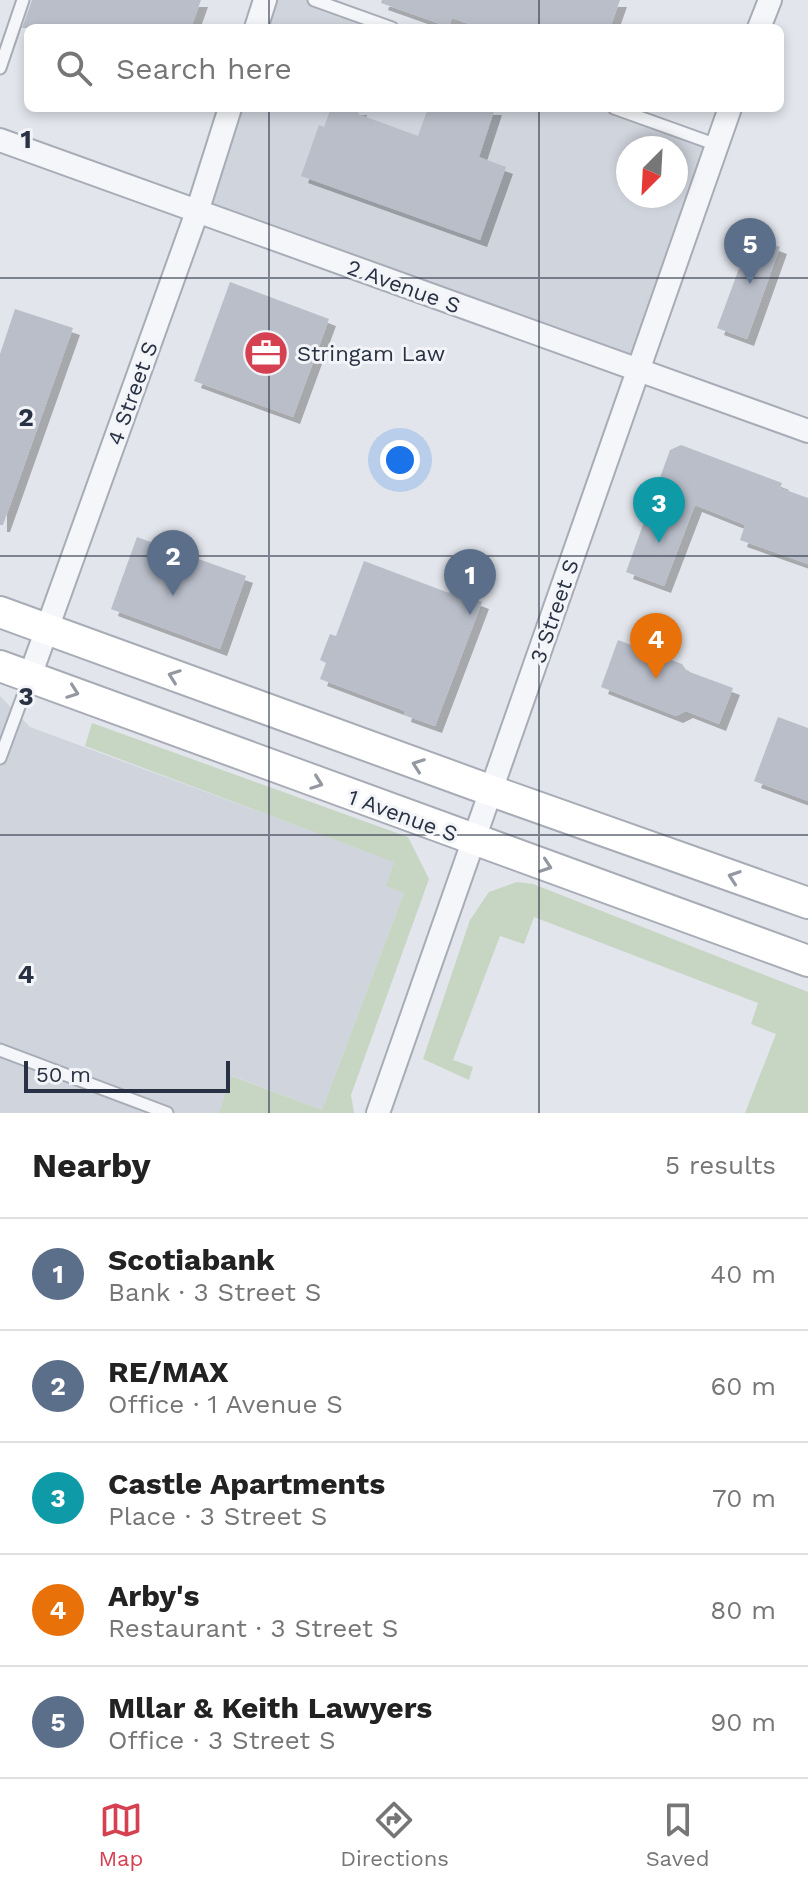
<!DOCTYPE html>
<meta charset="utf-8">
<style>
body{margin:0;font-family:"Work Sans",sans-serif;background:#f2f2f2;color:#222}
.compass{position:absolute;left:616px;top:136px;width:72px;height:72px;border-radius:50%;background:#fff;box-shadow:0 4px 12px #0003;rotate:204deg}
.scale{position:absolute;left:24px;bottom:20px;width:206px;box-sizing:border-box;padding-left:8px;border:4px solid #293244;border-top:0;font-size:22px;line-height:28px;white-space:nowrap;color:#293244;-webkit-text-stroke:6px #f2f4f8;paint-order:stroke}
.you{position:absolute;left:400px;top:460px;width:28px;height:28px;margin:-20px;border:6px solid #fff;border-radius:50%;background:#1a73e8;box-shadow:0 0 0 12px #1a73e833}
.badge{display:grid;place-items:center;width:52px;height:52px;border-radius:50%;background:#d64152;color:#fff;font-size:26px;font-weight:700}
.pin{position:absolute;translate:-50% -66px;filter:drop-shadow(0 2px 4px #0008)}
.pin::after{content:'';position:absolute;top:42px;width:28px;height:24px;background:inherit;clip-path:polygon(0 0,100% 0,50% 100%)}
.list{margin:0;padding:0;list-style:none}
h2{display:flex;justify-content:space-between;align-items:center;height:104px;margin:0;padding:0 32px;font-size:34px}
h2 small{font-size:26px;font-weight:400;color:#767676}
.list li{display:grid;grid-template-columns:52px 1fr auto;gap:24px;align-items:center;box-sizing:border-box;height:112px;padding:0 32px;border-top:2px solid #e0e0e0}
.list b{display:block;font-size:30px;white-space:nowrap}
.list p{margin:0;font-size:26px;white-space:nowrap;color:#767676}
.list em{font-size:26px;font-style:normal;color:#767676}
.icon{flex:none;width:44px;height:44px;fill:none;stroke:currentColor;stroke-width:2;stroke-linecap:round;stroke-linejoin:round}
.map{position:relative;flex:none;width:808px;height:1113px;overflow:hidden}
.search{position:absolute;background:#fff;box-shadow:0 4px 12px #0003;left:24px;right:24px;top:24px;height:88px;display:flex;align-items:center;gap:20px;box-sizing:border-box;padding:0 28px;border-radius:12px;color:#767676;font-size:30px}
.sheet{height:664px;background:#fff}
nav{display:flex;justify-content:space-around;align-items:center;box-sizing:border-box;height:112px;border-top:2px solid #e0e0e0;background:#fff;font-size:22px;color:#767676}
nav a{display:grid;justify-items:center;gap:4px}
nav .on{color:#d64152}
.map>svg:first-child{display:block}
.built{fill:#d0d4dd;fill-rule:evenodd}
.green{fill:#c7d5c3}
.building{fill:#b9bec9;filter:url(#shadow)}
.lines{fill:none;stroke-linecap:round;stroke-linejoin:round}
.lane-casing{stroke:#a7acb6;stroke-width:15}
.street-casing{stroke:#a7acb6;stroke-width:26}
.secondary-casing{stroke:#a7acb6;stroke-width:34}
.lane{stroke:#f5f6f9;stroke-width:11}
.street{stroke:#f5f6f9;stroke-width:22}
.secondary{stroke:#fff;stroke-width:30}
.oneway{stroke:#9498a2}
.grid{fill:none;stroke:#293244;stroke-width:2;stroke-opacity:0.55}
.labels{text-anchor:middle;stroke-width:6;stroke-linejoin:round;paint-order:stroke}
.street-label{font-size:22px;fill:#293244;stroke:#f2f4f8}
.poi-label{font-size:22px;fill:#293244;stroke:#f2f4f8;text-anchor:start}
.grid-label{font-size:26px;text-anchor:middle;font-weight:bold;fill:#293244;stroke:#f2f4f8;stroke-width:6;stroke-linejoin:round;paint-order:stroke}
</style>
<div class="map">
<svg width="808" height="1113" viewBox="0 0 808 1113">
<defs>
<filter id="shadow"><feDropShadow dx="7" dy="7" stdDeviation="0" flood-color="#0004"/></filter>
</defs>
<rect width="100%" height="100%" fill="#e2e5eb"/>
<!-- built -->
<path class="built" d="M 265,0 L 314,0 L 392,28 L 256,28 Z
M 230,108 L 614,108 L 717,145 L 637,370 L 197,212 ZM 628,148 L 676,148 L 676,196 L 628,196 Z
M 0,696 L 30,727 L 395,862 L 404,893 L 322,1110 L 232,1076 L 219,1113 L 0,1113 Z"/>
<!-- green -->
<path class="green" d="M 92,723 L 408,837 L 429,879 L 351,1095 L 354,1113 L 219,1113 L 231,1076 L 322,1110 L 404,893 L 386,886 L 394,862 L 85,746 Z
M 517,882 L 533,884 L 808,992 L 808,1113 L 745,1113 L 776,1034 L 751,1024 L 758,1003 L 534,917 L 524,944 L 500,936 L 453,1060 L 473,1067 L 469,1080 L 423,1059 L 470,920 L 489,892 Z"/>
<!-- building -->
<path class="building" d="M 201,0 L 191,28 L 22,28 L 32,0 Z
M 382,0 L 620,0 L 610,28 L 480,28 L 452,18 L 449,27 L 381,3 Z
M 331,108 L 360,108 L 358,114 L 418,136 L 428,108 L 495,108 L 479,157 L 506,167 L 480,240 L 301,176 L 319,125 L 324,127 Z
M 751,236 L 780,247 L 747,339 L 717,328 Z
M 230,282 L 329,319 L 293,417 L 194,381 Z
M 15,309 L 73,328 L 3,525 L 0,525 L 0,354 Z
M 681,445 L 782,483 L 780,488 L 808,498 L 808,564 L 740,540 L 745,525 L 695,505 L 664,586 L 626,572 L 670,450 Z
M 137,537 L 246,576 L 220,649 L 111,609 Z
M 364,561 L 449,593 L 450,590 L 482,602 L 435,726 L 404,715 L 405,711 L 320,679 L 326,663 L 320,660 L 330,634 L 336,636 Z
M 618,640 L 682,664 L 687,671 L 733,688 L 719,724 L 686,711 L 676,716 L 601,687 Z
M 778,717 L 808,728 L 808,801 L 754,781 Z"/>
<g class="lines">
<!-- lane casing -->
<g class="lane-casing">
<path id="lane" d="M 314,0 L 392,28
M 0,68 L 23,0
M 614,108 L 717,145
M 0,758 L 30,677
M 0,1050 L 167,1113"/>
</g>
<!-- street casing -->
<g class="street-casing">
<path id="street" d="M 256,28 L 265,0
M 759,28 L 770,0
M 0,140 L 808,431
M 30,676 L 197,212 L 230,108
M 378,1113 L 730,108"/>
</g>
<!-- secondary casing -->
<g class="secondary-casing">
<path id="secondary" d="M 0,612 L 492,791 L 808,903
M 0,666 L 808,961"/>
</g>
<!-- lane -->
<use href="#lane" class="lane"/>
<!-- street -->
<use href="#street" class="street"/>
<!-- secondary -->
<use href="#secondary" class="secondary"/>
</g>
<!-- one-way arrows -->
<defs><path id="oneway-chevron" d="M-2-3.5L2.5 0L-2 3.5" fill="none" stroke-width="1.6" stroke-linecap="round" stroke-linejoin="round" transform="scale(2)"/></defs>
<g class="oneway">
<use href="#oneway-chevron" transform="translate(174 676) rotate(-160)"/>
<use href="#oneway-chevron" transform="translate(73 692) rotate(20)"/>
<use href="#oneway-chevron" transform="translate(418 765) rotate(-160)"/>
<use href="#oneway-chevron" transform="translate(317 783) rotate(20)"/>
<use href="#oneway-chevron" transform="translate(546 866) rotate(19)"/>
<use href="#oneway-chevron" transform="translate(734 877) rotate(-161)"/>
</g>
<!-- grid -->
<path class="grid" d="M 269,0 L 269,28M 539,0 L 539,28M 269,108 L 269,1113M 539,108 L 539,1113M 0,278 L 808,278M 0,556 L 808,556M 0,835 L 808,835"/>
<!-- icons -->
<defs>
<g id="office-disc" transform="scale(2.3)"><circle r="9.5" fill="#d64152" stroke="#f2f4f8"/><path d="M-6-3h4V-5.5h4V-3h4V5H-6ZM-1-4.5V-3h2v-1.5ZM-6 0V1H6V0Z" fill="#fff"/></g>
</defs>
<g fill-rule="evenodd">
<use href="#office-disc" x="266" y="353"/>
</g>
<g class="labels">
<!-- street labels -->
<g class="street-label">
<text transform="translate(404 286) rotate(20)" y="8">2 Avenue S</text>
<text transform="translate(132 393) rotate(-70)" y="8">4 Street S</text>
<text transform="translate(554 611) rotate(-71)" y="8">3 Street S</text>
<text transform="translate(403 815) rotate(20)" y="8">1 Avenue S</text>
</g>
<!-- poi labels -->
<g class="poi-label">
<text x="297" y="361">Stringam Law</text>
</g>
</g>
<g class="grid-label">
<text x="26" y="148">1</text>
<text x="26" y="426">2</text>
<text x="26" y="705">3</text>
<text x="26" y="983">4</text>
</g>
</svg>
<svg class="compass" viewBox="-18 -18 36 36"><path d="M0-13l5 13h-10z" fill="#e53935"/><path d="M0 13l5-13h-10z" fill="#767676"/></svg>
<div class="scale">50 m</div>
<div class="you"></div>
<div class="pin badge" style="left:470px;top:615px;background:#5c6f8a">1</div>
<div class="pin badge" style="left:173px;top:596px;background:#5c6f8a">2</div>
<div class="pin badge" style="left:659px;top:543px;background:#0f9aa8">3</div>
<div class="pin badge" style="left:656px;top:679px;background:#e8710a">4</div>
<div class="pin badge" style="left:750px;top:284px;background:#5c6f8a">5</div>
<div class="search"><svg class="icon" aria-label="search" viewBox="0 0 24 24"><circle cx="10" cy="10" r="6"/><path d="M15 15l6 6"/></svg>Search here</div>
</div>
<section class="sheet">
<h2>Nearby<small>5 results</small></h2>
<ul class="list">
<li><span class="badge" style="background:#5c6f8a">1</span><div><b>Scotiabank</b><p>Bank · 3 Street S</p></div><em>40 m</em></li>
<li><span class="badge" style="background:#5c6f8a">2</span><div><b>RE/MAX</b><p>Office · 1 Avenue S</p></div><em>60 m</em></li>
<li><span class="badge" style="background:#0f9aa8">3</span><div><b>Castle Apartments</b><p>Place · 3 Street S</p></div><em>70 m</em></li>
<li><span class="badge" style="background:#e8710a">4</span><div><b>Arby's</b><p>Restaurant · 3 Street S</p></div><em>80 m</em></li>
<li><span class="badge" style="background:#5c6f8a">5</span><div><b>Mllar &amp; Keith Lawyers</b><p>Office · 3 Street S</p></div><em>90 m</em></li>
</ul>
</section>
<nav>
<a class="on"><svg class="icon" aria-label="map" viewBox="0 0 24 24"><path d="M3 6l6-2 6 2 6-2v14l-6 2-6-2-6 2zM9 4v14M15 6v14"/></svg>Map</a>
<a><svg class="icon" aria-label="directions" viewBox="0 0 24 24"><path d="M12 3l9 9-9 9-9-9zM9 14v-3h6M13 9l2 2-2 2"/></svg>Directions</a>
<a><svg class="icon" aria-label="saved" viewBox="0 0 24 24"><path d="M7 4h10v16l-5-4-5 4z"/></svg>Saved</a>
</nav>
